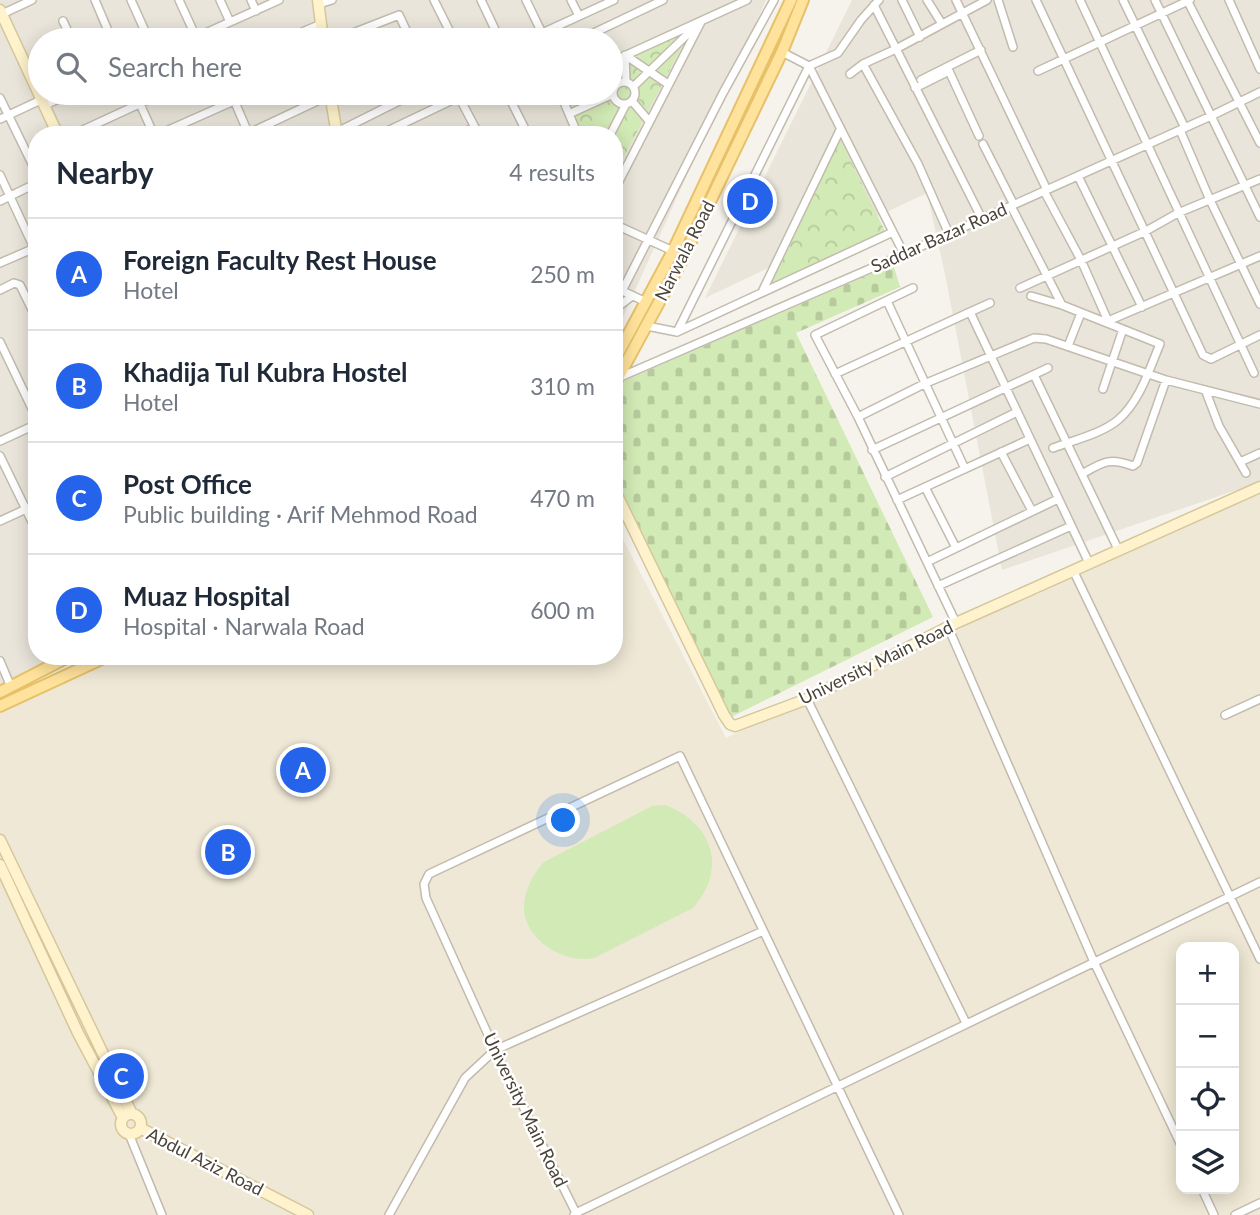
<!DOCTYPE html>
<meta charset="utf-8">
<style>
body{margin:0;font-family:Lato,sans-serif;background:#f6f6f7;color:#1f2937}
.controls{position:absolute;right:21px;bottom:21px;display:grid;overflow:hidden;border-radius:14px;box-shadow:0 4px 18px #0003}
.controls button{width:63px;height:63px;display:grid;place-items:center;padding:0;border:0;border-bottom:2px solid #e0e1e3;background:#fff;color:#1f2937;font:35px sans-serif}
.you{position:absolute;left:564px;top:821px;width:24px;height:24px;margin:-18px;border:5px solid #fff;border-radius:50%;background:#1a73e8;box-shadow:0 0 0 10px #1a73e833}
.badge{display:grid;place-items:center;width:46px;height:46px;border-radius:50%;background:#2563eb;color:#fff;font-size:23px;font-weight:700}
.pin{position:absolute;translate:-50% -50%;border:4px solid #fff;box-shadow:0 2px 7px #0006}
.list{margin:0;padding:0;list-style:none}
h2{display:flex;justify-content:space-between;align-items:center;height:91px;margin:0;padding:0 28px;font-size:30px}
h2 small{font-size:23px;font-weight:400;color:#747a83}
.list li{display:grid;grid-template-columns:46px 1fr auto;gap:21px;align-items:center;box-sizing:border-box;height:112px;padding:0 28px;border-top:2px solid #e0e1e3}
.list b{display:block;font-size:26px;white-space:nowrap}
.list p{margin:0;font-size:23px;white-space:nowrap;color:#747a83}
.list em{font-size:23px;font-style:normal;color:#747a83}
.icon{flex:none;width:38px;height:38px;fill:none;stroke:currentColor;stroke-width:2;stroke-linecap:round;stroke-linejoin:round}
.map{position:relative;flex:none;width:1260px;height:1215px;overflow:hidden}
.search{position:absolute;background:#fff;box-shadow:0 4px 18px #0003;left:28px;top:28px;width:595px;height:77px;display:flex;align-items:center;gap:18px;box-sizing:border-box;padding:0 24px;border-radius:38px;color:#747a83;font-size:26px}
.panel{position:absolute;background:#fff;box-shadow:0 4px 18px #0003;left:28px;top:126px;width:595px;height:539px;border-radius:28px}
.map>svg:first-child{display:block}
.residential{fill:#eae5da;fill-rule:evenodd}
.education{fill:#efe8d6;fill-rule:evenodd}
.forest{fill:url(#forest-crowns)}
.cemetery{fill:url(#cemetery-stones)}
.pitch{fill:#d2eab5}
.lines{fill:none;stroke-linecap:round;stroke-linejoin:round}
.street-casing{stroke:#c2bbae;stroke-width:10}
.secondary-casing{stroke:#d6c79b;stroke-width:13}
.primary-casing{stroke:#e6c16a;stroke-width:14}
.street{stroke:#fff;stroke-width:7}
.secondary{stroke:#fff3cd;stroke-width:10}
.primary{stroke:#ffe39c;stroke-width:10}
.labels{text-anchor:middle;stroke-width:5;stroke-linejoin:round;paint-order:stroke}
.street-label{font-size:18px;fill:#4b4439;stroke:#fff}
</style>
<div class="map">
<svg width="1260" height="1215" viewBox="0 0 1260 1215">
<defs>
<pattern id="forest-crowns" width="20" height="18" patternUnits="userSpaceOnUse" patternTransform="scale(1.75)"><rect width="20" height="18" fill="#d2eab5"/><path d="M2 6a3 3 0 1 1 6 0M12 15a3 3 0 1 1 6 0" fill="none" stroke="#b6ca9c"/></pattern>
<pattern id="cemetery-stones" width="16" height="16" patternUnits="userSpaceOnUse" patternTransform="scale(1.75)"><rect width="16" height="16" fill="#d2eab5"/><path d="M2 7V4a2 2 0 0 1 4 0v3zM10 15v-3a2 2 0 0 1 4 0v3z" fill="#b6ca9c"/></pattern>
</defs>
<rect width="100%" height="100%" fill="#f6f3ec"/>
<!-- residential -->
<path class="residential" d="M 0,0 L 766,0 L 614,337 L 614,135 L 37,135 L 37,656 L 65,656 L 0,685 ZM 40,40 L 611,40 L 611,93 L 40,93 Z
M 852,0 L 1260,0 L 1260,482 L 1002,570 L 945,274 L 927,193 L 705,298 Z"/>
<!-- education -->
<path class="education" d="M 1260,489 L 1260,1215 L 0,1215 L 0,712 L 116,656 L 614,656 L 614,522 L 726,738 ZM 1181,947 L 1234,947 L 1234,1189 L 1181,1189 Z"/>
<!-- forest -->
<path class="forest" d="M 686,28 L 689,33 L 618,168 L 614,166 L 614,135 L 582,135 L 564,93 L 611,93 L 611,66 Z
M 837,133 L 885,231 L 760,292 Z"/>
<!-- cemetery -->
<path class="cemetery" d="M 893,264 L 900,287 L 796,333 L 933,617 L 731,717 L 614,487 L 614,396 L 619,383 Z"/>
<!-- pitch -->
<path class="pitch" d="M 665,805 C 713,823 728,869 693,908 L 594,958 C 568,963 537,947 527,922 C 518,902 531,876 544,862 L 652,806 Z"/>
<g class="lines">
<!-- street casing -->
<g class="street-casing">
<path id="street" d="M 95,0 L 112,40
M 131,0 L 149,40
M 179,0 L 196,37
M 220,0 L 230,22
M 251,0 L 256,11
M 434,0 L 454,40
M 481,0 L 500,40
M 526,0 L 542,33
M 571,0 L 579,16
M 902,0 L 920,37
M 927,0 L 942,24
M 956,0 L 1047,190
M 998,0 L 1013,47
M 1036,0 L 1203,355 L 1211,359 L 1260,335
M 1080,0 L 1254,373
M 1123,0 L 1185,128
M 1155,0 L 1260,217
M 1187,0 L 1260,143
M 1229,0 L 1260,69
M 319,4 L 332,0
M 874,5 L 982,219
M 2,14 L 32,0
M 63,21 L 72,40
M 190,40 L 279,0
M 283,40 L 321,24
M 335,40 L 399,15 L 407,32
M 390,40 L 407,32 L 411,40
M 527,40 L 614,0
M 579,40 L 663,0
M 782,52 L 809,66 L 904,254
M 611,62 L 747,0
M 863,64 L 918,164 L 949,234
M 1038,71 L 1190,0
M 850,74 L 863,64 L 896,49 L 987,0
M 921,80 L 981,50
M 626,81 L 625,55 L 668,84
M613 93a11 11 0 1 1 22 0a11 11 0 1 1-22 0Z
M 634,86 L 696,26
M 915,88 L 949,71 L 979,136
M 135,93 L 154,135
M 231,93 L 249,135
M 507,93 L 528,135
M 560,93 L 578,135
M 585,93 L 592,103
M 459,97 L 479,135
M 0,98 L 37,174
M 632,101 L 649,121
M 45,105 L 72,93
M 569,114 L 613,94
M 0,119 L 43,99
M 1180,130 L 1210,200 L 1260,304
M 333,134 L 415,93
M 72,135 L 163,93
M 157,135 L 252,93
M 245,135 L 330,95
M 379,135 L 467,93
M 458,135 L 475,127
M 610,135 L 626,104
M 983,144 L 1014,205
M 0,175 L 34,248
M 1078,176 L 1142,307
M 614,191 L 701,22
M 1044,191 L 1081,260 L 1108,321 L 1260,256
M 0,201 L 37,183
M 1011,206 L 1062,305
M 614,224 L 673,251
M 0,263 L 37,247
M 614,287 L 646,302
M 913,288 L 815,335 L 858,417 L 956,623
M 1020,288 L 1146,231 L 1178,213 L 1260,179
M 0,290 L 14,283 L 20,285 L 37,320
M 622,291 L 723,93 L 774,0
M 762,292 L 840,130
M 1031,296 L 1062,305 L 1160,344 C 1149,370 1140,401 1118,420 C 1101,434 1074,440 1053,448
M 887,301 L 965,469
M 990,303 L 970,312 L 1089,563
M 614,310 L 632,296
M 647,326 L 677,332 L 893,232
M 677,332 L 809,66 L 838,53 L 861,20 L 879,0
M 0,342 L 37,419
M 1068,346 L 1081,313
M 835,374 L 970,312
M 1034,375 L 1118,549
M 618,378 L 904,254 L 1211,116 L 1260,92
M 1103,389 L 1123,329
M 1206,392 L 1219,426 L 1246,473
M 858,417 L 924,384 L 1034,338 L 1046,339 L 1166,380 L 1260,404
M 0,441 L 37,424
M 872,450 L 1048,368
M 1001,452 L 1032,511
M 0,456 L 37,532
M 1240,462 L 1260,453
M 1082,474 C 1103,462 1109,457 1133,466 L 1137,463 L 1166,380
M 885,477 L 1017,412
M 925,487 L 956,548
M 897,500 L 1030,439
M 0,521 L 37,504
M 927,562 L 1058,499
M 1073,570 L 1260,959
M 938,586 L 1071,526
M 948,627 L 1094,962 L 1181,1145
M 0,661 L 11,687
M 807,699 L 966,1023
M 1225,715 L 1260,699
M 129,1134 L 162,1215
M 1202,1189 L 1214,1215
M 576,1213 L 1260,882
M 389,1215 L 465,1078 L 495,1050 L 763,931
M 574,1215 L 576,1213 L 495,1050 L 426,898 L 424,884 L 429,874 L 680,756 L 899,1215
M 1235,1215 L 1260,1203"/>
</g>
<!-- secondary casing -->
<g class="secondary-casing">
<path id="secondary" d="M 318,0 L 323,40
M 0,10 L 58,135
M 330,93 L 337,135
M 614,489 L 724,715 L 730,724 L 735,726 L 807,699 L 956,623 L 1260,487
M 0,840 L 132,1114
M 0,865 L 78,1033 L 123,1118
M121 1124a10 10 0 1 1 20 0a10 10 0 1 1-20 0Z
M 140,1128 L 308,1215"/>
</g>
<!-- primary casing -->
<g class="primary-casing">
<path id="primary" d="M 614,361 L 673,251 L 791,0
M 614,385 L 681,262 L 782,52 L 803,0
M 0,692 L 70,656
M 0,706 L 108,656"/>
</g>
<!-- street -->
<use href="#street" class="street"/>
<!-- secondary -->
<use href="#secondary" class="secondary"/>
<!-- primary -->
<use href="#primary" class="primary"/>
</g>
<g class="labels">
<!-- street labels -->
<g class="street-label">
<text transform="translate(939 238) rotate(-24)" y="6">Saddar Bazar Road</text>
<text transform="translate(685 251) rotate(-63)" y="6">Narwala Road</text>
<text transform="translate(876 663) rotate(-26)" y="6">University Main Road</text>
<text transform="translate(525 1110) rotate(64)" y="6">University Main Road</text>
<text transform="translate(205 1162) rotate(27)" y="6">Abdul Aziz Road</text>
</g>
</g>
</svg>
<div class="controls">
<button>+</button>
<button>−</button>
<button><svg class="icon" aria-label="locate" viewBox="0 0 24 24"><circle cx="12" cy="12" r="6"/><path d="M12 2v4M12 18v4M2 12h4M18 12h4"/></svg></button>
<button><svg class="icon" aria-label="layers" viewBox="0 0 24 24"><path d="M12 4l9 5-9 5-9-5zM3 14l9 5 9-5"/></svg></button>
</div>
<div class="you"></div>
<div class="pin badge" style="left:303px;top:770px">A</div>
<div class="pin badge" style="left:228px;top:852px">B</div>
<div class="pin badge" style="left:121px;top:1076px">C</div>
<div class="pin badge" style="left:750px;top:201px">D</div>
<div class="search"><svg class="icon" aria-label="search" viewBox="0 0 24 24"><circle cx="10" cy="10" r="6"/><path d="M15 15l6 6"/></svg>Search here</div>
<section class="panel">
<h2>Nearby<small>4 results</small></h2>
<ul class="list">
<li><span class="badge">A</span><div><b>Foreign Faculty Rest House</b><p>Hotel</p></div><em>250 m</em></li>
<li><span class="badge">B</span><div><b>Khadija Tul Kubra Hostel</b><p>Hotel</p></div><em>310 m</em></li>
<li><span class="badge">C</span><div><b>Post Office</b><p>Public building · Arif Mehmod Road</p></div><em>470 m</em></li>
<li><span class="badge">D</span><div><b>Muaz Hospital</b><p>Hospital · Narwala Road</p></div><em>600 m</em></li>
</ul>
</section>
</div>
